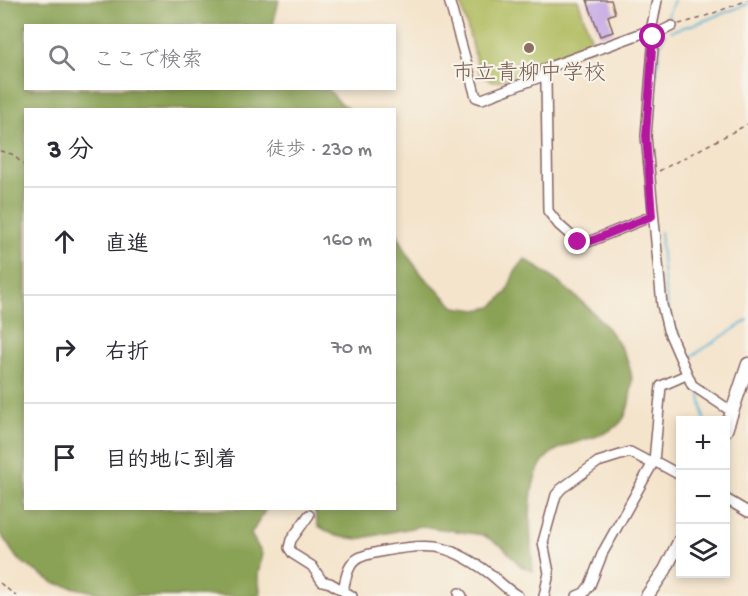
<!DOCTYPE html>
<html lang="ja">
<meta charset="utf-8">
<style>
body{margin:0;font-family:"Gochi Hand","Klee One",sans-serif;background:#f7f7f7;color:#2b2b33}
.controls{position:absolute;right:18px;bottom:18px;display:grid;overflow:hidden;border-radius:0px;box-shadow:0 3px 9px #0003}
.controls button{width:54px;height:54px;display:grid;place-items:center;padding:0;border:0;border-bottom:2px solid #e1e1e2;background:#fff;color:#2b2b33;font:30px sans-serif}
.stop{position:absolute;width:18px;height:18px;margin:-14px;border:4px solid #b5179e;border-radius:50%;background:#fff}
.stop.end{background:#b5179e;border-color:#fff;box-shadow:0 2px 6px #0008}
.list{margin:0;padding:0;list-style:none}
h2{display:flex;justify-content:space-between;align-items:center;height:78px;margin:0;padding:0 24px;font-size:26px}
h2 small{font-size:20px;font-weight:400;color:#7c7c81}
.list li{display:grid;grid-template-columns:39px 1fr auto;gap:18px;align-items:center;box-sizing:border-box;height:108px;padding:0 24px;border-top:2px solid #e1e1e2}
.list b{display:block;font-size:22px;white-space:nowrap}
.list em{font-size:20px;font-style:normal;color:#7c7c81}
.icon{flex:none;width:33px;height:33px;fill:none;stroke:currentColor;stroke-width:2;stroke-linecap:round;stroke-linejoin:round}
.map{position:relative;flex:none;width:748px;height:596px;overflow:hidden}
.search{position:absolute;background:#fff;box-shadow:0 3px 9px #0003;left:24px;top:24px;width:372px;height:66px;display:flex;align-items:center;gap:15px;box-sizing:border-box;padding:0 21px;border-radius:0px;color:#7c7c81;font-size:22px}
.panel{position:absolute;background:#fff;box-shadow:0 3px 9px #0003;left:24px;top:108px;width:372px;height:402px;border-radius:0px}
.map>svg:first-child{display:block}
.green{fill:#aeba5c;stroke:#7c6c44;stroke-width:1.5}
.forest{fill:#8aa254;stroke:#6a6040;stroke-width:1.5}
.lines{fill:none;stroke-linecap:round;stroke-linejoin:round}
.stream{stroke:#57b2d5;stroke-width:2}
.building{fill:#c7ace5}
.minor-casing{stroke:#866463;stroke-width:12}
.tertiary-casing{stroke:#866463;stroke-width:15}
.path{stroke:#866463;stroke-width:1.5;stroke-dasharray:4.5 4.5;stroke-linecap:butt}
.minor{stroke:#fff;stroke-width:9}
.tertiary{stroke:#fff;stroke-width:12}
.route{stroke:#b5179e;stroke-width:8}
.education-dot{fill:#8d6e63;stroke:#f7f3e8;stroke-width:2}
.labels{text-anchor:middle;stroke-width:4.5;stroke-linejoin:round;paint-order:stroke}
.education-label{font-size:22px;fill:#785e54;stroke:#f7f3e8}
</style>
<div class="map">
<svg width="748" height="596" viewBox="0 0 748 596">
<rect width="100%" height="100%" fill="#f7f3e8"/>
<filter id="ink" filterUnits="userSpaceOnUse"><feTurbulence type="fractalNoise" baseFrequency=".0167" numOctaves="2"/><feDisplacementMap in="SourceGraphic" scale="12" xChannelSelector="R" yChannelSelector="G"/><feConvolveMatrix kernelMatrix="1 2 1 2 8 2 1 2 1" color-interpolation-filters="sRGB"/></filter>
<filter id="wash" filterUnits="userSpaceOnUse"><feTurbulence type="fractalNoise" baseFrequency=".008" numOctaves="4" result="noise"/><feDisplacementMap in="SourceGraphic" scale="24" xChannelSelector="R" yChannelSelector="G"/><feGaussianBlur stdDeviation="1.35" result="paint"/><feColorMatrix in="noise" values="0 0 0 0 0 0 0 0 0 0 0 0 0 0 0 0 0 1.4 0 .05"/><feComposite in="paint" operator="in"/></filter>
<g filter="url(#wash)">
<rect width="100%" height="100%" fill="#f4e4cc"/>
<!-- green -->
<path class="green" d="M 460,0 L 578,0 L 594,47 L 499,81 L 491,81 L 480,74 Z"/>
<!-- forest -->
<path class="forest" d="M 0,0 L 279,0 L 273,25 L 26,26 L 26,88 L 328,89 L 340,103 L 349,109 L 26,110 L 26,508 L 266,509 L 251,534 L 262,554 L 258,576 L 261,596 L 112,596 L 80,589 L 54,583 L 26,565 L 16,557 L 0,533 Z
M 395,229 L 410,259 L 423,276 L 455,307 L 477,310 L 492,307 L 507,292 L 514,273 L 525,259 C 563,284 626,330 632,379 C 632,384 631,391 630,397 C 629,404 626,417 621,422 C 603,442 561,439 544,460 C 524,485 531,541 533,571 L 521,566 L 502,546 L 483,535 L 421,526 L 358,539 L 336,536 L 318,526 L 314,509 L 394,508 Z"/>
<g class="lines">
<!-- stream -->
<path class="stream" d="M 667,26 L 668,15 L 674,0
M 671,31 L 698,23 L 748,4
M 654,93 L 660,46 L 665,34
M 651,129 L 651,147
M 660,232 L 665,289 L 671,320 L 681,339 L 687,363
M 686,360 L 748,320
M 700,395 L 704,420"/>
</g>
<g id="blocks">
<!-- building -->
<path class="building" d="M 587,0 L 611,0 L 615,13 L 608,16 L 613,32 L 600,36 Z"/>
</g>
</g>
<g filter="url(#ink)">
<use href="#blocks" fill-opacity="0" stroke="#866463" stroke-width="1.5"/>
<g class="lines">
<!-- minor casing -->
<g class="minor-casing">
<path id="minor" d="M 449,0 L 476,97 L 482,99 L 543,76
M 657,0 L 652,26 L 654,35 L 646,136 L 662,305 L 668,330 L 692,385 L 731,411
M 652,216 L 586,243 L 578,242 L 559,225 L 548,211 L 546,81 L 543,76 L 544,69 L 648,31 L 654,35 L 672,26
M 726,499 L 748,512
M 309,515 L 291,540 L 289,548 L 293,554 L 312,566 L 322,581 L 330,583 L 352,596
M 343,591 C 349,559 353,557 384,551 C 400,548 419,545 435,547 C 453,549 475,563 489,573 C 499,581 507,590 518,596
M 459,593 L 462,596
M 544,596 L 549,573 L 543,542 L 556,495 L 561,489 L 598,462 L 630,452 L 651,463 L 656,462 L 680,475
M 577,596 L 584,593 L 590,585 L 603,552 L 654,461 L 661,386 L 686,375"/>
</g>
<!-- tertiary casing -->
<g class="tertiary-casing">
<path id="tertiary" d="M 726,430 L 748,364
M 647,596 L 665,570 L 680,540"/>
</g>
<!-- path -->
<path class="path" d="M 679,24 L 698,19 L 748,0
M 0,151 L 12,154 L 25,166
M 659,171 L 748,124
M 0,583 L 16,596"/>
<!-- minor -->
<use href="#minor" class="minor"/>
<!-- tertiary -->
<use href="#tertiary" class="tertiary"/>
</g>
</g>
<g class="lines" filter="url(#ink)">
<!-- route -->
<path class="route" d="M 578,242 L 586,243 L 652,216 L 646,136 L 653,37"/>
</g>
<!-- markers -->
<circle class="education-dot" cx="529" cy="48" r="6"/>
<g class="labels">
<!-- education labels -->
<g class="education-label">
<text x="529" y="79">市立青柳中学校</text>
</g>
</g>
</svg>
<div class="controls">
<button>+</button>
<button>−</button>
<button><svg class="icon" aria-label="layers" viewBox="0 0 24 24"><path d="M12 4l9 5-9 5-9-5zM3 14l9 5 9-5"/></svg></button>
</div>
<div class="stop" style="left:653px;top:37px"></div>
<div class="stop end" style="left:578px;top:242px"></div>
<div class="search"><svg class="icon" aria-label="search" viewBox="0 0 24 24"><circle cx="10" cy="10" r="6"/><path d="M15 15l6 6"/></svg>ここで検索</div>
<section class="panel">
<h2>3 分<small>徒歩 · 230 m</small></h2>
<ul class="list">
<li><svg class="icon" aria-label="ahead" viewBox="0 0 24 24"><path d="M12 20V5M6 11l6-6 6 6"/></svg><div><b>直進</b></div><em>160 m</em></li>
<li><svg class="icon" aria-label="right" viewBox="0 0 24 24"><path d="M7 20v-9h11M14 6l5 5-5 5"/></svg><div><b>右折</b></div><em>70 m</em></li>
<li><svg class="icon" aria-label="arrive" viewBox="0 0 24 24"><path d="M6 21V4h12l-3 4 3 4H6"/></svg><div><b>目的地に到着</b></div></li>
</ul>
</section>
</div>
